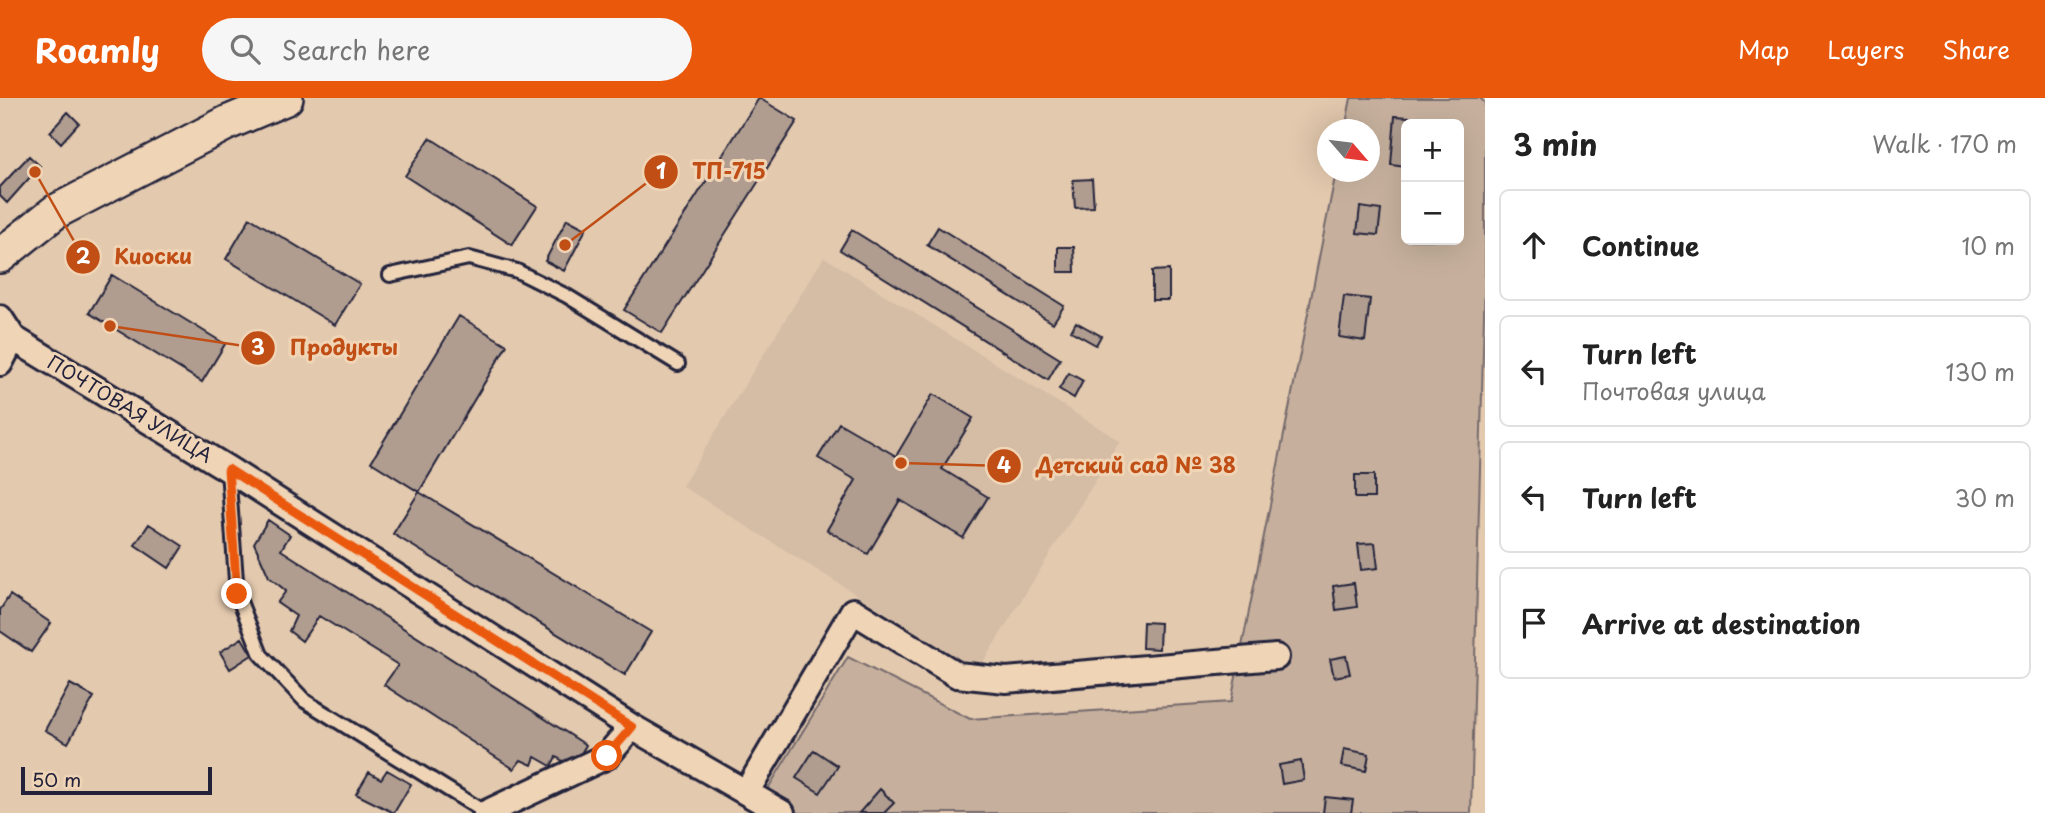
<!DOCTYPE html>
<meta charset="utf-8">
<style>
body{margin:0;font-family:"Playpen Sans",sans-serif;background:#f6f6f6;color:#222}
.controls{position:absolute;right:21px;top:21px;display:grid;overflow:hidden;border-radius:10px;box-shadow:0 7px 28px #0002}
.controls button{width:63px;height:63px;display:grid;place-items:center;padding:0;border:0;border-bottom:2px solid #e0e0e0;background:#fff;color:#222;font:35px sans-serif}
.compass{position:absolute;left:1317px;top:21px;width:63px;height:63px;border-radius:50%;background:#fff;box-shadow:0 7px 28px #0002;rotate:118deg}
.scale{position:absolute;left:21px;bottom:18px;width:191px;box-sizing:border-box;padding-left:7px;border:4px solid #22223b;border-top:0;font-size:19px;line-height:24px;white-space:nowrap;color:#22223b;-webkit-text-stroke:5px #efd4b6;paint-order:stroke}
.stop{position:absolute;width:21px;height:21px;margin:-16px;border:5px solid #ea580c;border-radius:50%;background:#fff}
.stop.end{background:#ea580c;border-color:#fff;box-shadow:0 2px 7px #0008}
.list{margin:0;padding:0;list-style:none}
h2{display:flex;justify-content:space-between;align-items:center;height:91px;margin:0;padding:0 28px;font-size:30px}
h2 small{font-size:23px;font-weight:400;color:#767676}
.list li{display:grid;grid-template-columns:46px 1fr auto;gap:21px;align-items:center;box-sizing:border-box;height:112px;margin:0 14px 14px;padding:0 14px;border:2px solid #e0e0e0;border-radius:10px}
.list b{display:block;font-size:26px;white-space:nowrap}
.list p{margin:0;font-size:23px;white-space:nowrap;color:#767676}
.list em{font-size:23px;font-style:normal;color:#767676}
.icon{flex:none;width:38px;height:38px;fill:none;stroke:currentColor;stroke-width:2;stroke-linecap:round;stroke-linejoin:round}
.map{position:relative;flex:none;width:1485px;height:715px;overflow:hidden}
header{display:flex;align-items:center;gap:42px;box-sizing:border-box;height:98px;padding:0 35px;background:#ea580c;color:#fff}
header strong{font-size:33px}
nav{display:flex;gap:38px;margin-inline-start:auto;font-size:24px}
.search{width:490px;height:63px;background:#f6f6f6;display:flex;align-items:center;gap:18px;box-sizing:border-box;padding:0 24px;border-radius:38px;color:#767676;font-size:26px}
main{display:flex}
aside{flex:1;background:#fff}
.map>svg:first-child{display:block}
.built{fill:#d4bca5}
.green{fill:#c6b09d;stroke:#74696c;stroke-width:2;fill-rule:evenodd}
.building{fill:#b09d90;stroke:#22223b;stroke-width:2}
.lines{fill:none;stroke-linecap:round;stroke-linejoin:round}
.lane-casing{stroke:#22223b;stroke-width:18}
.street-casing{stroke:#22223b;stroke-width:30}
.secondary-casing{stroke:#22223b;stroke-width:38}
.lane{stroke:#efd4b6;stroke-width:12}
.street{stroke:#efd4b6;stroke-width:24}
.secondary{stroke:#efd4b6;stroke-width:33}
.route{stroke:#ea580c;stroke-width:9}
.labels{text-anchor:middle;stroke-width:6;stroke-linejoin:round;paint-order:stroke}
.street-label{font-size:19px;fill:#22223b;stroke:#efd4b6}
.leader{fill:none;stroke:#c04e15;stroke-width:2.5}
.callout-dot{fill:#c04e15;stroke:#efd4b6;stroke-width:2.5}
.mark-label{font-size:21px;text-anchor:middle;font-weight:bold;fill:#fff}
.callout-label{font-size:21px;text-anchor:middle;font-weight:bold;fill:#c04e15;stroke:#efd4b6;stroke-width:6;stroke-linejoin:round;paint-order:stroke}
</style>
<header>
<strong>Roamly</strong>
<div class="search"><svg class="icon" aria-label="search" viewBox="0 0 24 24"><circle cx="10" cy="10" r="6"/><path d="M15 15l6 6"/></svg>Search here</div>
<nav><a>Map</a><a>Layers</a><a>Share</a></nav>
</header>
<main>
<div class="map">
<svg width="1485" height="715" viewBox="0 0 1485 715">
<rect width="100%" height="100%" fill="#e3c9ae"/>
<filter id="ink" filterUnits="userSpaceOnUse"><feTurbulence type="fractalNoise" baseFrequency=".0143" numOctaves="2"/><feDisplacementMap in="SourceGraphic" scale="14" xChannelSelector="R" yChannelSelector="G"/><feConvolveMatrix kernelMatrix="1 2 1 2 8 2 1 2 1" color-interpolation-filters="sRGB"/></filter>
<g filter="url(#ink)">
<!-- built -->
<path class="built" d="M 824,159 L 1120,343 L 978,572 L 682,388 Z"/>
<!-- green -->
<path class="green" d="M 1351,0 L 1480,0 L 1485,5 L 1485,179 L 1471,715 L 753,715 L 848,559 L 970,621 L 1231,604 L 1336,74 L 1370,74 L 1370,32 L 1345,31 ZM 1406,26 L 1459,26 L 1459,142 L 1406,142 Z"/>
<!-- building -->
<path class="building" d="M 759,0 L 797,23 L 662,235 L 624,212 Z
M 68,14 L 79,25 L 61,45 L 50,34 Z
M 1395,18 L 1409,19 L 1406,69 L 1391,67 Z
M 430,40 L 537,108 L 512,147 L 405,78 Z
M 29,58 L 40,68 L 7,105 L 0,98 L 0,89 Z
M 1092,81 L 1094,109 L 1075,110 L 1073,82 Z
M 1360,109 L 1381,112 L 1378,137 L 1357,135 Z
M 250,120 L 360,186 L 335,227 L 226,161 Z
M 567,121 L 586,131 L 564,173 L 545,163 Z
M 938,129 L 1064,208 L 1053,225 L 927,147 Z
M 852,132 L 1060,261 L 1048,282 L 840,152 Z
M 1058,149 L 1074,149 L 1075,174 L 1058,174 Z
M 1169,172 L 1169,202 L 1152,202 L 1152,173 Z
M 112,177 L 225,246 L 202,284 L 89,215 Z
M 1344,198 L 1370,201 L 1365,243 L 1339,239 Z
M 459,218 L 507,247 L 419,394 L 371,364 Z
M 1076,224 L 1101,238 L 1096,247 L 1071,233 Z
M 1069,275 L 1083,283 L 1074,300 L 1059,291 Z
M 933,296 L 973,320 L 942,371 L 988,399 L 963,440 L 900,402 L 868,456 L 827,432 L 856,382 L 818,360 L 839,325 L 896,358 Z
M 1355,377 L 1374,377 L 1374,400 L 1355,400 Z
M 419,394 L 651,534 L 625,577 L 393,436 Z
M 268,422 L 290,437 L 281,452 L 586,647 L 573,669 L 556,659 L 551,668 L 535,659 L 532,667 L 521,662 L 514,671 L 384,587 L 398,567 L 319,518 L 302,543 L 289,533 L 296,518 L 277,505 L 286,493 L 269,479 L 254,445 Z
M 149,426 L 183,448 L 169,470 L 135,447 Z
M 1375,445 L 1378,470 L 1361,472 L 1358,446 Z
M 1354,485 L 1357,509 L 1336,512 L 1333,488 Z
M 10,497 L 51,525 L 31,554 L 0,533 L 0,512 Z
M 1143,524 L 1160,525 L 1159,551 L 1142,550 Z
M 242,540 L 252,557 L 230,571 L 220,554 Z
M 1346,558 L 1350,576 L 1334,579 L 1330,561 Z
M 70,586 L 94,599 L 68,645 L 45,632 Z
M 1344,651 L 1369,656 L 1366,673 L 1341,668 Z
M 814,652 L 838,668 L 820,695 L 796,680 Z
M 1301,663 L 1304,682 L 1282,686 L 1279,667 Z
M 387,672 L 411,686 L 394,715 L 356,696 L 369,674 L 381,681 Z
M 880,691 L 894,705 L 884,715 L 859,715 Z
M 1325,699 L 1353,702 L 1351,715 L 1323,715 Z"/>
<g class="lines">
<!-- lane casing -->
<g class="lane-casing">
<path id="lane" d="M 390,177 L 469,160 L 517,173 L 567,198 L 678,266
M 228,372 L 237,496 L 261,557 L 305,603 L 486,715"/>
</g>
<!-- street casing -->
<g class="street-casing">
<path id="street" d="M 0,220 L 13,240 L 0,265
M 13,240 L 228,371 L 632,629 L 782,715
M 747,693 L 853,513 L 957,577 L 1006,582 L 1276,559
M 486,715 L 607,658 L 632,629"/>
</g>
<!-- secondary casing -->
<g class="secondary-casing">
<path id="secondary" d="M 0,158 L 55,114 L 227,25 L 286,0"/>
</g>
<!-- lane -->
<use href="#lane" class="lane"/>
<!-- street -->
<use href="#street" class="street"/>
<!-- secondary -->
<use href="#secondary" class="secondary"/>
</g>
</g>
<g class="lines" filter="url(#ink)">
<!-- route -->
<path class="route" d="M 237,496 L 228,371 L 632,629 L 607,658"/>
</g>
<g class="labels">
<!-- street labels -->
<g class="street-label">
<text transform="translate(130 311) rotate(31)" y="7">ПОЧТОВАЯ УЛИЦА</text>
</g>
</g>
<!-- callouts -->
<path class="leader" d="M565 147L661 74M35 74L83 159M110 228L258 250M901 365L1004 368"/>
<g class="callout-dot">
<circle cx="565" cy="147" r="7"/>
<circle cx="35" cy="74" r="7"/>
<circle cx="110" cy="228" r="7"/>
<circle cx="901" cy="365" r="7"/>
<circle cx="661" cy="74" r="18"/>
<circle cx="83" cy="159" r="18"/>
<circle cx="258" cy="250" r="18"/>
<circle cx="1004" cy="368" r="18"/>
</g>
<g class="mark-label">
<text x="661" y="81">1</text>
<text x="83" y="166">2</text>
<text x="258" y="257">3</text>
<text x="1004" y="375">4</text>
</g>
<g class="callout-label">
<text x="729" y="81">ТП-715</text>
<text x="153" y="166">Киоски</text>
<text x="344" y="257">Продукты</text>
<text x="1136" y="375">Детский сад № 38</text>
</g>
</svg>
<div class="controls">
<button>+</button>
<button>−</button>
</div>
<svg class="compass" viewBox="-18 -18 36 36"><path d="M0-13l5 13h-10z" fill="#e53935"/><path d="M0 13l5-13h-10z" fill="#767676"/></svg>
<div class="scale">50 m</div>
<div class="stop" style="left:607px;top:658px"></div>
<div class="stop end" style="left:237px;top:496px"></div>
</div>
<aside>
<h2>3 min<small>Walk · 170 m</small></h2>
<ul class="list">
<li><svg class="icon" aria-label="ahead" viewBox="0 0 24 24"><path d="M12 20V5M6 11l6-6 6 6"/></svg><div><b>Continue</b></div><em>10 m</em></li>
<li><svg class="icon" aria-label="left" viewBox="0 0 24 24"><path d="M17 20v-9H6M10 6l-5 5 5 5"/></svg><div><b>Turn left</b><p>Почтовая улица</p></div><em>130 m</em></li>
<li><svg class="icon" aria-label="left" viewBox="0 0 24 24"><path d="M17 20v-9H6M10 6l-5 5 5 5"/></svg><div><b>Turn left</b></div><em>30 m</em></li>
<li><svg class="icon" aria-label="arrive" viewBox="0 0 24 24"><path d="M6 21V4h12l-3 4 3 4H6"/></svg><div><b>Arrive at destination</b></div></li>
</ul>
</aside>
</main>
